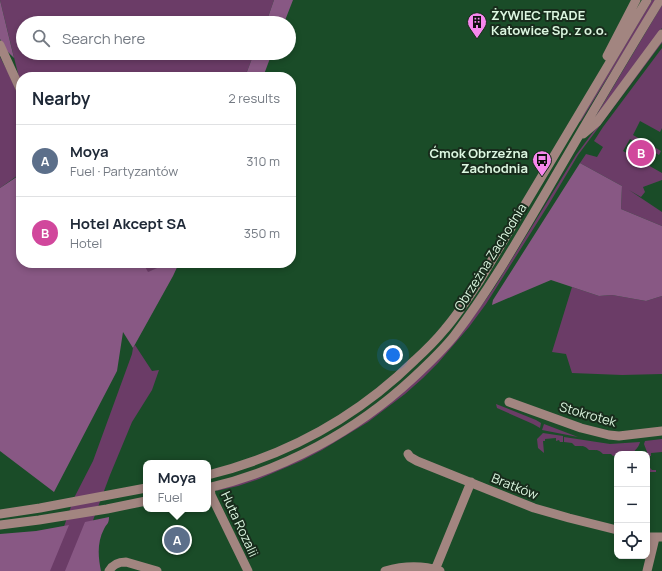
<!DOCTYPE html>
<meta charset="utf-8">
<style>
body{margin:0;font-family:Manrope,sans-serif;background:#f6f6f7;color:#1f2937}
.controls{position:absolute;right:12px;bottom:12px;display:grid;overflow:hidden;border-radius:8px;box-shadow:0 2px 6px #0003}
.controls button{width:36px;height:36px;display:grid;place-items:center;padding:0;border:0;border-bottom:1px solid #e0e1e3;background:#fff;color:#1f2937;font:20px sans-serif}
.you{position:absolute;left:393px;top:355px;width:14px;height:14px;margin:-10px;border:3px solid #fff;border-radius:50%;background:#1a73e8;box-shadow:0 0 0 6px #1a73e833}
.badge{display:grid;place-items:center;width:26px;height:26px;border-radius:50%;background:#db2777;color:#fff;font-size:13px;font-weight:700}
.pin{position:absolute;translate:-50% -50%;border:2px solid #fff;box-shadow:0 1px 4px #0006}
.popup{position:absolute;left:143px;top:460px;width:68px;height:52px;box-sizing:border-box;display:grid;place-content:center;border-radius:8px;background:#fff;filter:drop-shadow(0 1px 3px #0005);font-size:13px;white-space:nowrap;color:#747a83}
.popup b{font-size:15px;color:#1f2937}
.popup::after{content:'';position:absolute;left:50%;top:100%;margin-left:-8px;border:8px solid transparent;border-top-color:#fff}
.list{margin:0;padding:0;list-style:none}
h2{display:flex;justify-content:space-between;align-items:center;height:52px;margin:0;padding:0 16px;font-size:17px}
h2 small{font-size:13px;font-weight:400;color:#747a83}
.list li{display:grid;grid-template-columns:26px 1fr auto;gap:12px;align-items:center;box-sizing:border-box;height:72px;padding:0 16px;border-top:1px solid #e0e1e3}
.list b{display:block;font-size:15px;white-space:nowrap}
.list p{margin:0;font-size:13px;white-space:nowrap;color:#747a83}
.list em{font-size:13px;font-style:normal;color:#747a83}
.icon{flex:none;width:22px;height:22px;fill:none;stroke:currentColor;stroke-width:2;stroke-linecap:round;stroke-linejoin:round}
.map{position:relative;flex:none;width:662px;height:571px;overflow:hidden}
.search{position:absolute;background:#fff;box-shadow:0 2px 6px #0003;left:16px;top:16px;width:280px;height:44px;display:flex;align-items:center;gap:10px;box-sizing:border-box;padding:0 14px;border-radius:22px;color:#747a83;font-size:15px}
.panel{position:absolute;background:#fff;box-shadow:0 2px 6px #0003;left:16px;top:72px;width:280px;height:196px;border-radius:16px}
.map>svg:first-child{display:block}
.green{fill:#6b3c67}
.forest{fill:#885884}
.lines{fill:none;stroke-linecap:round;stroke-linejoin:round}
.minor{stroke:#a28580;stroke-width:9}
.labels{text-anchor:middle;stroke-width:4;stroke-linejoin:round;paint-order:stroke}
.poi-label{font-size:13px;font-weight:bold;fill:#dcf6e0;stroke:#182c1c;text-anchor:start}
.street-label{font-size:13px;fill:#dcf6e0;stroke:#182c1c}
</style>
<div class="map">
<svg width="662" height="571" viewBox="0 0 662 571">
<rect width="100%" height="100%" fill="#1a4c28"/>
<!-- green -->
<path class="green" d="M 0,0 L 274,0 L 266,23 L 23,23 L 23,53 L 254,53 L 245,77 L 21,77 L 21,86 Z
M 652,0 L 656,0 C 631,41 605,81 581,121 L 579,122 Z
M 662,5 L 662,28 L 596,118 L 594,119 Z
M 662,40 L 662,43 L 661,44 L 578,155 L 549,204 L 486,304 L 469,327 L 438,363 L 423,378 L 405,394 L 368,422 L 322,450 L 301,461 L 259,479 L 238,486 L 216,491 L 219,489 L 352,430 L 471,320 L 494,288 L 576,155 Z
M 662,48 L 662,128 L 660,132 L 640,121 L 633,135 L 661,151 L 659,155 L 630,139 L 623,151 L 662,173 L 662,180 L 643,187 L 645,192 L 641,197 L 629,190 L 662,212 L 662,226 L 621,209 L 622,186 L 580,163 L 586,154 L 597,157 L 603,147 L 594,141 L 603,127 Z
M 0,57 L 9,74 L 21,102 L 21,173 L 0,188 Z
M 143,263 L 172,263 L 171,265 L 168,263 L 147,273 Z
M 572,287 L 599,296 L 612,295 L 646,301 L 662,296 L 662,374 L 622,375 L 572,373 L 566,354 L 552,352 Z
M 135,345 L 152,371 L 159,370 L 152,390 L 132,422 L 110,475 L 74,571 L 47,571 L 53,558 L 74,498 L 93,461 L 132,354 L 133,348 Z
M 496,404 L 536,420 L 541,423 L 540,428 L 533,424 L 497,408 Z
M 544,424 L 578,437 L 542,430 Z
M 543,433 L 563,436 L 563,442 L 560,442 L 559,440 L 556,441 L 556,438 L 545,439 L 545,441 L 543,441 L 544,453 L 538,448 L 537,439 Z
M 564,437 L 610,444 L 640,442 C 639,447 635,450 632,454 L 617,454 L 617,462 L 616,455 L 613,456 L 611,454 L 603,454 C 599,449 595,450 589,450 C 585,445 581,446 575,446 L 572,443 L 564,442 Z
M 662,439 L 662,452 L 651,453 L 651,456 L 648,456 L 650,468 L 652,470 L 656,470 L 656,472 L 647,472 L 647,452 L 644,444 L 645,441 Z"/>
<!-- forest -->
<path class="forest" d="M 0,0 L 14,58 L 7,51 L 0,39 Z
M 274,0 L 293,0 L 284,23 L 266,23 Z
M 254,53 L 272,53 L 263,77 L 245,77 Z
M 580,163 L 622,186 L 621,209 L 662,226 L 662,296 L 646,301 L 612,295 L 599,296 L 551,280 L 492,305 L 493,300 Z
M 21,174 L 21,263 L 143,263 L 148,272 L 168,263 L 171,265 L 172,263 L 179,263 L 173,276 L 133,348 L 123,332 L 117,371 L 54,492 L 0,451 L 0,188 Z
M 109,517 C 109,524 107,523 104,529 C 97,542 98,557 101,571 L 65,571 L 85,522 Z
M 69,525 L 50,571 L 0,571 L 0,534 L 36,531 Z"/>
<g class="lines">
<!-- minor -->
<path class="minor" d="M 0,45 L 21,91
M 607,56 L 636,0
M 583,134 L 597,122 L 662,34
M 509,402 L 581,428 L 609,435 L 619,436 L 662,431
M 408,454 L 410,457 L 417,461 L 534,508 L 569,518 L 617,530
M 208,475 C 288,455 356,418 415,360 C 426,350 436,340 445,329 C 458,314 469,297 480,280 L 647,0
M 210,487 L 211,495 L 248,571
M 208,488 C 284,470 356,431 413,378 C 427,365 442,351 454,336 C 490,289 519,238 549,187 C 585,125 622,62 660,0
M 0,514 L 40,508 L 146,488
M 0,525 L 39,520 L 107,509 L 146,501
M 647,537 L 662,537
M 435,570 L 471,482
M 109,571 C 113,564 118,562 126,562 L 157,571
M 385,571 C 403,566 422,565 440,571
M 647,571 L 655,538"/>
</g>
<!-- icons -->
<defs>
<g id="building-pin" transform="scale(1)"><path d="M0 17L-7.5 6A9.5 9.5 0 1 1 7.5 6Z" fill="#f688ed" stroke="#182c1c"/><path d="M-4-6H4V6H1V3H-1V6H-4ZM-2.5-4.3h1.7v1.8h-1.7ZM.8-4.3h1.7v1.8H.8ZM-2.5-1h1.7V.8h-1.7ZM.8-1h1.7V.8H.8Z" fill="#111"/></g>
<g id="bus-pin" transform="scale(1)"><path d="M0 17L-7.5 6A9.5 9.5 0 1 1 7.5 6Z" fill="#f688ed" stroke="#182c1c"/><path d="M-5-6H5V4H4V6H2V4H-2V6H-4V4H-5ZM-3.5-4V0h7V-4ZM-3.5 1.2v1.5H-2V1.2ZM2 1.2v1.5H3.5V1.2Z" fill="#111"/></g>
</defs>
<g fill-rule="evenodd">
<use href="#building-pin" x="477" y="22"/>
<use href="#bus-pin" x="542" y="160"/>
</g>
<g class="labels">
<!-- poi labels -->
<g class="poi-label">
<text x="491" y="20">ŻYWIEC TRADE<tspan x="491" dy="15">Katowice Sp. z o.o.</tspan></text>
<text x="528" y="158" text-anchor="end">Ćmok Obrzeżna<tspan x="528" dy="15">Zachodnia</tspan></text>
</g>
<!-- street labels -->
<g class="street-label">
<text transform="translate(490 257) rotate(-58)" y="5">Obrzeżna Zachodnia</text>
<text transform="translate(588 414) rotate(16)" y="5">Stokrotek</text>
<text transform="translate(515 486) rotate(22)" y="5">Bratków</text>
<text transform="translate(240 524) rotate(65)" y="5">Huta Rozalii</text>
</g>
</g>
</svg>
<div class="controls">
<button>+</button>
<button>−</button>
<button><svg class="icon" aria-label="locate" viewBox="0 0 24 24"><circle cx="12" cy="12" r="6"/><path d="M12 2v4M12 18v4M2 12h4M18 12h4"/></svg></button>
</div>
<div class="you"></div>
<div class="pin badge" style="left:177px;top:540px;background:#5c6f8a">A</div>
<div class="popup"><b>Moya</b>Fuel</div>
<div class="pin badge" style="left:641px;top:153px;background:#d1479c">B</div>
<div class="search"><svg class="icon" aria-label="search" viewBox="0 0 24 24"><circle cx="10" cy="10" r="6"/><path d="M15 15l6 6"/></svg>Search here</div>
<section class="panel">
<h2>Nearby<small>2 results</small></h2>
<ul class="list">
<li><span class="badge" style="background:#5c6f8a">A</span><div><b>Moya</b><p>Fuel · Partyzantów</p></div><em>310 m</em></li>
<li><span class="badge" style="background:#d1479c">B</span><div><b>Hotel Akcept SA</b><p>Hotel</p></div><em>350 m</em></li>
</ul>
</section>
</div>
